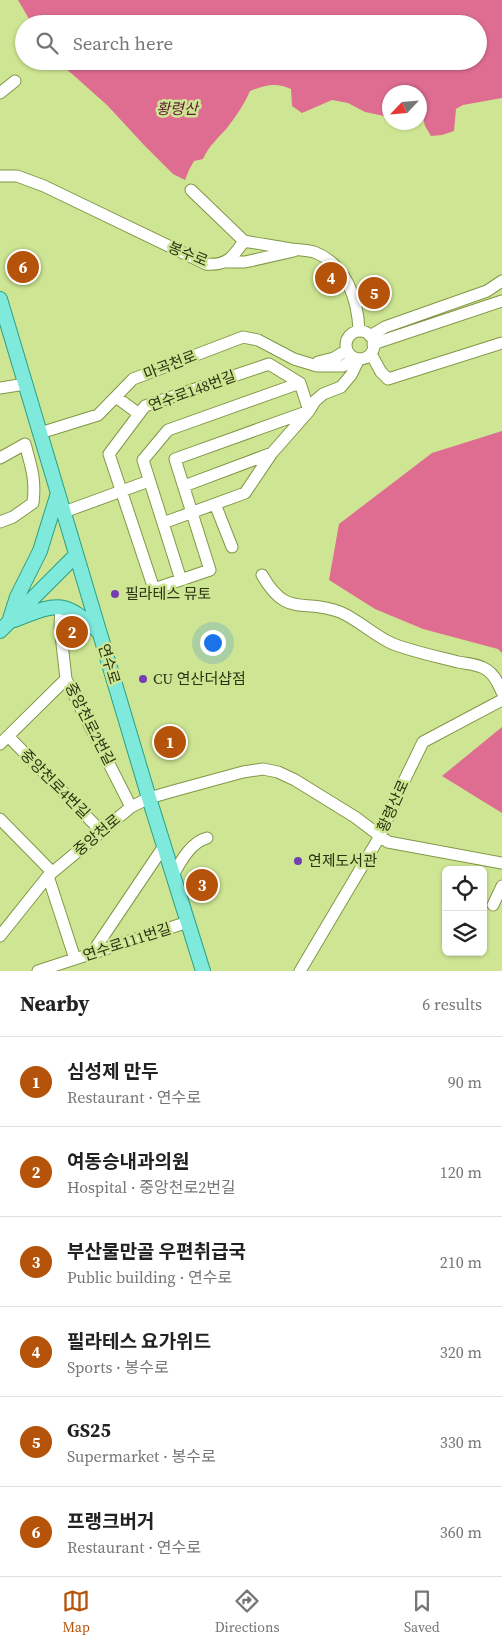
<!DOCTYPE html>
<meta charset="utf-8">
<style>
body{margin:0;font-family:"Source Serif 4","Noto Sans KR",serif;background:#f6f6f6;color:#222}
.controls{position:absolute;right:15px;bottom:15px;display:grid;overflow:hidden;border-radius:8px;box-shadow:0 1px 4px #0004}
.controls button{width:45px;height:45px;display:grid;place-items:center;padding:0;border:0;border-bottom:1px solid #e0e0e0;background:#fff;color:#222;font:25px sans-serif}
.compass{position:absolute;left:382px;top:85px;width:45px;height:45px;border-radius:50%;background:#fff;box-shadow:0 1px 4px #0004;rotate:244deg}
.you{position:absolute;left:212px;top:642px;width:18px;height:18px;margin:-12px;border:4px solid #fff;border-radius:50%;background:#1a73e8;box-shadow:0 0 0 8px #1a73e833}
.badge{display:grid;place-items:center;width:32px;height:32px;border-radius:50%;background:#b45309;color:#fff;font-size:16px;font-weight:700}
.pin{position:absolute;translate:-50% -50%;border:2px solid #fff;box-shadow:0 1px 5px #0006}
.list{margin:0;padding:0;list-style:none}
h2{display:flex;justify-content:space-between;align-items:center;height:65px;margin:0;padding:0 20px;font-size:21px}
h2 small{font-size:16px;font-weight:400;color:#767676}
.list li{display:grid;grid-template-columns:32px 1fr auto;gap:15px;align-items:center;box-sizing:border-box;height:90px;padding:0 20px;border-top:1px solid #e0e0e0}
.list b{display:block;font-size:19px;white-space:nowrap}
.list p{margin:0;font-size:16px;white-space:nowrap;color:#767676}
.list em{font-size:16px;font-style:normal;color:#767676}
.icon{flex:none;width:28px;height:28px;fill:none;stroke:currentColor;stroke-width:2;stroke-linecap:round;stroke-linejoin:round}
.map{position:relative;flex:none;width:502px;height:971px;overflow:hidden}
.search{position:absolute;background:#fff;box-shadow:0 1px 4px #0004;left:15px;right:15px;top:15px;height:55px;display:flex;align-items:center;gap:12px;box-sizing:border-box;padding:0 18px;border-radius:28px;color:#767676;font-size:19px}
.sheet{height:605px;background:#fff}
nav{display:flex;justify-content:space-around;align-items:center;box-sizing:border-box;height:70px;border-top:1px solid #e0e0e0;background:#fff;font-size:14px;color:#767676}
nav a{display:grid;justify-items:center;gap:2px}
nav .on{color:#b45309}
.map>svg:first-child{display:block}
.forest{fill:#df6d92}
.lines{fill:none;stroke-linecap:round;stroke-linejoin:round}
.minor-casing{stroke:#829747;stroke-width:13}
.major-casing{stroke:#2aa085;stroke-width:16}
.minor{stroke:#fff;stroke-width:11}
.major{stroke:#7fe9dc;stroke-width:14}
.poi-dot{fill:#743db3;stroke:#cee693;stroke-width:2}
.labels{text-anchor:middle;stroke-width:5;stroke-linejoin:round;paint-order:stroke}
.park-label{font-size:15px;font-style:italic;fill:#5e1631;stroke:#cee693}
.street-label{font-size:15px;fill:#2b3311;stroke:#cee693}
.poi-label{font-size:15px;fill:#2b3311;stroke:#cee693;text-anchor:start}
</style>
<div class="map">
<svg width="502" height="971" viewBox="0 0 502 971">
<rect width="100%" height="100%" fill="#cee693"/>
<!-- forest -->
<path class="forest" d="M 18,0 L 502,0 L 502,98 L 463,105 L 456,109 L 454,131 L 442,135 L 431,136 L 425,126 L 422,113 L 420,113 L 420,92 L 390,92 L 389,117 L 365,112 L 348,103 L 332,100 L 302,113 L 292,106 L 291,89 C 276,82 265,85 250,91 C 244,105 236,116 227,128 C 218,138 209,146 203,159 L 194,161 L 189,170 L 185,180 L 173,174 L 144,145 L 107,105 L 71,73 L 55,61 L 478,61 L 478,24 L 32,24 Z
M 502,431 L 502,653 L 498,649 L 423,629 L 375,609 L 329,580 L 339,524 L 432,453 Z
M 502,727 L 502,813 L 442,776 Z"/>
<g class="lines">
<!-- minor casing -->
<g class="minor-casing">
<path id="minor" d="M 0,93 L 15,81
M 0,176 L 17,176 L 44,186 L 206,264 C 227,266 233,257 244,241 C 260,244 275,246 291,249 C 298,250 307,250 314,252 C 346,264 358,299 359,331
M 191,190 L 244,241
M 227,262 L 245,262 L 294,251
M346 345a14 14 0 1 1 28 0a14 14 0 1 1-28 0Z
M 370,336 L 385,327 L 487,291 L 502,281
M 373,344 L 502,301
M 371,354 L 381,372 L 388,379 L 502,343
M 318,362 L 334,358 L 347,350
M 269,364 L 300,383 L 309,411 L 175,459 L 210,570 L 154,589 L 109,454 L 145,406 Z
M 0,388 L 25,384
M 116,397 L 139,414
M 40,433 L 98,415 L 133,379 L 243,337 L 258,340 L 294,359 L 317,366 L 343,366 L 355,358
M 0,458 L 25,444 C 31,466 36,479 33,503 L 13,517 L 0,522
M 184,486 L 272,453
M 215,504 L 232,547
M 64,512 L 149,481
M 163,523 L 245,493 L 272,453 L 309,411 L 315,401 L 323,394 L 341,387 L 351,375 L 359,359
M 262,575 C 288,620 303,597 340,612 C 357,619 371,633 389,642 C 405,650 439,657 458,662 C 468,664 479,664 487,670 C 495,675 498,684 502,692
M 181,580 L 143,460 L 168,430 L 300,383
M 61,607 L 60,626 L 66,679 L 131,807
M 8,736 L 102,832
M 0,744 L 66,679
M 0,819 L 52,872
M 173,875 C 181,861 191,842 207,838
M 48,876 L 75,959
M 493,905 L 502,886
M 0,936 L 48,876 L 131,807 L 149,798 L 177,790 L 243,772 L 263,769 L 278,772 L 295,780 L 355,817 L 388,842 L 502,863
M 92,953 L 164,846
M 38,971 L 188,922
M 300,971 L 380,836 L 402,785 L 423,742 L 502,700"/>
</g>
<!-- major casing -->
<g class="major-casing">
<path id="major" d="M 0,299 L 149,798 L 203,971
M 14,620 C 58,603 63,599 99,632
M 9,622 L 17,597 L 40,551 L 58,493
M 0,631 L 76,555"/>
</g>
<!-- minor -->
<use href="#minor" class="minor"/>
<!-- major -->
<use href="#major" class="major"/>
</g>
<!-- markers -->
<g class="poi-dot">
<circle cx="115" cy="594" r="5"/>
<circle cx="143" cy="679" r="5"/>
<circle cx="298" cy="861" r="5"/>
</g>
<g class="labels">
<!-- park labels -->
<g class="park-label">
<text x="177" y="114">황령산</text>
</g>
<!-- street labels -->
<g class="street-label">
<text transform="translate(188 254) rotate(22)" y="5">봉수로</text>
<text transform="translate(170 365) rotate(-21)" y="5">마곡천로</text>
<text transform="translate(192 391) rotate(-20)" y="5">연수로148번길</text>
<text transform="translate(109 664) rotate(73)" y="5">연수로</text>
<text transform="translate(90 724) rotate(63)" y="5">중앙천로2번길</text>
<text transform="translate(55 784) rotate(45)" y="5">중앙천로4번길</text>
<text transform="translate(393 806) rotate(-66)" y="5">황령산로</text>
<text transform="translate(97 835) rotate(-40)" y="5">중앙천로</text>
<text transform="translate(127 942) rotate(-18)" y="5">연수로111번길</text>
</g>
<!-- poi labels -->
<g class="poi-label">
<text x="125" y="599">필라테스 뮤토</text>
<text x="153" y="684">CU 연산더샵점</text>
<text x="308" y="866">연제도서관</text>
</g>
</g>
</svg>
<div class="controls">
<button><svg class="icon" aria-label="locate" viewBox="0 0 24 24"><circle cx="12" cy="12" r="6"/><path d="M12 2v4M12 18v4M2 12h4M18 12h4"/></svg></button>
<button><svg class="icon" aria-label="layers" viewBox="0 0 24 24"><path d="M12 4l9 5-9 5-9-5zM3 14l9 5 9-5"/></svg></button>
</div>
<svg class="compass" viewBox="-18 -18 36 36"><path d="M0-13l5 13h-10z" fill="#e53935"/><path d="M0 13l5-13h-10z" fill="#767676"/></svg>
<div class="you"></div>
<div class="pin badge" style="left:170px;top:742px">1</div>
<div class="pin badge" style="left:72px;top:632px">2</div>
<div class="pin badge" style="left:202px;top:885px">3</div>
<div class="pin badge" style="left:331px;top:278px">4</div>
<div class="pin badge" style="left:374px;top:293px">5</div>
<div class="pin badge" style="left:23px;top:267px">6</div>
<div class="search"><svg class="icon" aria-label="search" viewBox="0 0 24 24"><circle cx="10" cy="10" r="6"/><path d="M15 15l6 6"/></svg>Search here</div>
</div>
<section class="sheet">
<h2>Nearby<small>6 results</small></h2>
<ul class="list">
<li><span class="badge">1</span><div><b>심성제 만두</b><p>Restaurant · 연수로</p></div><em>90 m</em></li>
<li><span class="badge">2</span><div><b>여동승내과의원</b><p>Hospital · 중앙천로2번길</p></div><em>120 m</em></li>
<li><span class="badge">3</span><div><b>부산물만골 우편취급국</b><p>Public building · 연수로</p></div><em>210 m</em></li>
<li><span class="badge">4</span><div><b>필라테스 요가위드</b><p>Sports · 봉수로</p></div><em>320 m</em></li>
<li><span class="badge">5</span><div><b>GS25</b><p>Supermarket · 봉수로</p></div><em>330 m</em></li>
<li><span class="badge">6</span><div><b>프랭크버거</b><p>Restaurant · 연수로</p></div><em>360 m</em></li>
</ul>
</section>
<nav>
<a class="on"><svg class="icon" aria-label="map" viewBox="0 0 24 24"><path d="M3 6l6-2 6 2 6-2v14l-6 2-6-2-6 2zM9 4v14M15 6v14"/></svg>Map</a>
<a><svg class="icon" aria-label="directions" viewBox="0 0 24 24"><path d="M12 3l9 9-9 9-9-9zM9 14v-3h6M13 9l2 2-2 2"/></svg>Directions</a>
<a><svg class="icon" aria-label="saved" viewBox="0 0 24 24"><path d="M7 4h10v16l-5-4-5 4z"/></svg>Saved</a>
</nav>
